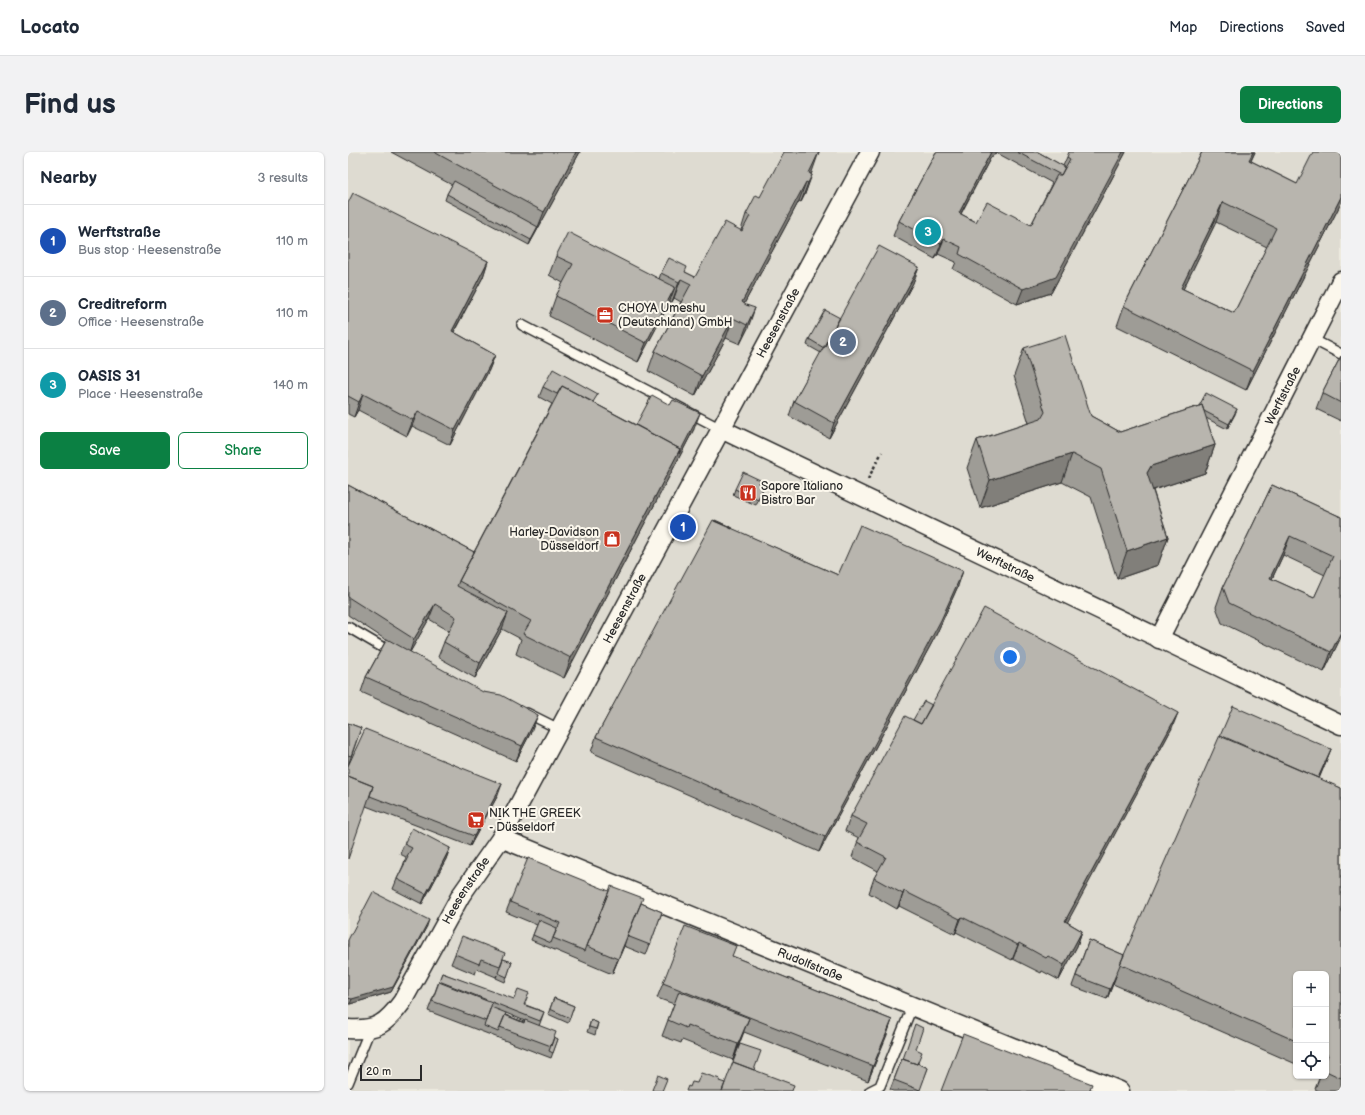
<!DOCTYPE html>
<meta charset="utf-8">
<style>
body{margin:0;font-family:"Balsamiq Sans",sans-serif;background:#f2f2f3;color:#1f2937}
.controls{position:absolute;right:12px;bottom:12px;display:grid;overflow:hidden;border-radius:6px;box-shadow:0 1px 3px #0004}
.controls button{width:36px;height:36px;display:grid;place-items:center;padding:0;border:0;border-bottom:1px solid #e0e1e3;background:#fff;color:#1f2937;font:20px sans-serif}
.scale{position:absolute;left:12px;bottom:10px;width:62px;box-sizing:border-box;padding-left:4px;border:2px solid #2b2b2b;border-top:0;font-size:11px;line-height:14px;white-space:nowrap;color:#2b2b2b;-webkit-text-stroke:3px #fbf7ec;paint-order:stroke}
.you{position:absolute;left:662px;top:505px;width:14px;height:14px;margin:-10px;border:3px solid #fff;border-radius:50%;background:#1a73e8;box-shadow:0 0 0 6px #1a73e833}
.badge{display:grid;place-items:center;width:26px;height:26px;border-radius:50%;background:#0b8043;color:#fff;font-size:13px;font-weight:700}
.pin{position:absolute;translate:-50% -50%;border:2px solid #fff;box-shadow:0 1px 4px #0006}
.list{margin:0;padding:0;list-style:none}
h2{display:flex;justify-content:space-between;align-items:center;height:52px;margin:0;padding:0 16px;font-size:17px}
h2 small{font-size:13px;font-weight:400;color:#747a83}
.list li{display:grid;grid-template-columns:26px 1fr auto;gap:12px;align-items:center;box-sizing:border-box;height:72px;padding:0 16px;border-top:1px solid #e0e1e3}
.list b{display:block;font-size:15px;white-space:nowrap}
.list p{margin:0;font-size:13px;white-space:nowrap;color:#747a83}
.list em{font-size:13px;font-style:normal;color:#747a83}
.actions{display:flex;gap:8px;padding:12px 16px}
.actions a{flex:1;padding:9px 0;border:1px solid #0b8043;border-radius:6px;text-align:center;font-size:14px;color:#0b8043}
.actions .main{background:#0b8043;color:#fff}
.icon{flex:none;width:22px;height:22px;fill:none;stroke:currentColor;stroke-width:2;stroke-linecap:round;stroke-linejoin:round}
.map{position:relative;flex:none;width:993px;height:939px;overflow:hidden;border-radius:6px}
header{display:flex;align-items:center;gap:24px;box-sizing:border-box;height:56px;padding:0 20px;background:#fff;border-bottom:1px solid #e0e1e3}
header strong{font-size:19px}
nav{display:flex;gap:22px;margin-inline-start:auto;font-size:14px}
.intro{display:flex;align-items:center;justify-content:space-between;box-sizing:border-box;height:96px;padding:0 24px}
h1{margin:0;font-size:28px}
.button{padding:10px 18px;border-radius:6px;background:#0b8043;color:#fff;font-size:14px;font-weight:700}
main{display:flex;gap:24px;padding:0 24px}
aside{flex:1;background:#fff;border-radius:6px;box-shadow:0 1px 3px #0004}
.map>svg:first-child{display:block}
.built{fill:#dedbd1;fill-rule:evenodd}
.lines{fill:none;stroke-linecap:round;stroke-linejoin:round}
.lane-casing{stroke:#2b2b2b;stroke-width:12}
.street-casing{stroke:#2b2b2b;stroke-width:21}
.path{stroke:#2b2b2b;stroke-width:2.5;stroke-dasharray:3 3;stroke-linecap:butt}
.lane{stroke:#fbf7ec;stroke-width:9}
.street{stroke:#fbf7ec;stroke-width:18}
.wall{fill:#9e9c96;stroke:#2b2b2b;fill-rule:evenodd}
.shaded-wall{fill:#817f7a;stroke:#2b2b2b}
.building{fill:#b8b5ae;stroke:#2b2b2b;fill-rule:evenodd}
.labels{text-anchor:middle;stroke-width:4;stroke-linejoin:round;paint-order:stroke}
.poi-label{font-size:12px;fill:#2b2b2b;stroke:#fbf7ec;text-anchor:start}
.street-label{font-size:12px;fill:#2b2b2b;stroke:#fbf7ec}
</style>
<header>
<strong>Locato</strong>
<nav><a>Map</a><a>Directions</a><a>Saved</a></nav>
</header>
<div class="intro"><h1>Find us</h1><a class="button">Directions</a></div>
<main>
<aside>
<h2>Nearby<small>3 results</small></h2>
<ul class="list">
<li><span class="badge" style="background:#1a4fb4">1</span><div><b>Werftstraße</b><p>Bus stop · Heesenstraße</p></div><em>110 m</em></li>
<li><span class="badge" style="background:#5c6f8a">2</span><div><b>Creditreform</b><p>Office · Heesenstraße</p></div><em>110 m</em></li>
<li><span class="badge" style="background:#0f9aa8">3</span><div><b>OASIS 31</b><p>Place · Heesenstraße</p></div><em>140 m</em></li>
</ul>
<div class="actions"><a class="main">Save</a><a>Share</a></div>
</aside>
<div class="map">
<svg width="993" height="939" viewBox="0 0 993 939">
<rect width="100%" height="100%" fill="#eeebe0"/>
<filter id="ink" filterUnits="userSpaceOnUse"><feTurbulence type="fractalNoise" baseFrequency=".025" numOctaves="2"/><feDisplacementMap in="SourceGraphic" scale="8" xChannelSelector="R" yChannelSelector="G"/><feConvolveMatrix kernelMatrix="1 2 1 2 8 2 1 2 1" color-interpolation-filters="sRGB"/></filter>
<g filter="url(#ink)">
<!-- built -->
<path class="built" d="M 0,0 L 993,0 L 993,939 L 0,939 ZM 948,822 L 978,822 L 978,924 L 948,924 Z"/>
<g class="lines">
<!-- lane casing -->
<g class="lane-casing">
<path id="lane" d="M 174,173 L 373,277
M 964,187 L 993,202
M 0,475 L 44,501
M 179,561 L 211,577
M 0,931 L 22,877
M 522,939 L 532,934 L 564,855"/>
</g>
<!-- street casing -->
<g class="street-casing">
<g id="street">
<path id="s1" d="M 373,277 L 993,573"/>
<path id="s2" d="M 811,487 L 993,129"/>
<path id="s3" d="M 153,686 L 772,939"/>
<path id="s4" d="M 0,877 C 28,879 38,872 54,850 L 113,743 L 153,686 L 522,0"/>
</g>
</g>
<!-- path -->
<path class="path" d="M 520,327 L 534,300"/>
<!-- lane -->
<use href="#lane" class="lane"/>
<!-- street -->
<use href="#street" class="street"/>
</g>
<!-- wall -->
<path class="wall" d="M 43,0 L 232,0 L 181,93 L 97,48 L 99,42 L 104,33 Z
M 588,0 L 690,0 L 715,14 L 719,5 L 778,0 L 703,141 L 669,152 L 605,117 L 608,110 L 590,102 L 587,107 L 545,84 L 551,69 ZM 649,1 L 704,31 L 683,73 L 628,70 L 613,62 L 643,5 Z
M 854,0 L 907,0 L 903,9 L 949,32 L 993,0 L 993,51 L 898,238 L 769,174 L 776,154 ZM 868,70 L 919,95 L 886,161 L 835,137 Z
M 464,20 L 457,42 L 453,50 L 451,49 L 396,152 L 400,176 L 392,192 L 378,186 L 347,244 L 300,219 L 307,199 L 333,150 L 326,146 L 324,150 L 322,149 L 320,154 L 290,210 L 201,164 L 208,144 L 215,131 L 201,123 L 208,104 L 311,127 L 313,121 L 337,120 L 347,125 L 393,78 L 398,62 L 412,45 Z
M 0,51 L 140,109 L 135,125 L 106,180 L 147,203 L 141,218 L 102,293 L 64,274 L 59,284 L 10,258 L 6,265 L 0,262 Z
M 571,115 L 565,131 L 481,286 L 441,264 L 446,249 L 473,201 L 459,193 L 461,187 L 492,166 Z
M 676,196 L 743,264 L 772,280 L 851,254 L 887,262 L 879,277 L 858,266 L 867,293 L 857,321 L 805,338 L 820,385 L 810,413 L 769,427 L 743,345 L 714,330 L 632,356 L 619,316 L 629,288 L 681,271 L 666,224 Z
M 993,204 L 993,269 L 968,257 L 974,241 Z
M 195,235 L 246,251 L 288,273 L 346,277 L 216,526 L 168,502 L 173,487 L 154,477 L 127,526 L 90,505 L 96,490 L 101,479 L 81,467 L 62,500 L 184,578 L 168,609 L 13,540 L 18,525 L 38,488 L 0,463 L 0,333 L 126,400 L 204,252 L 191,245 Z
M 412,328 L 411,331 L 416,334 L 408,353 L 385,343 L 387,337 Z
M 924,333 L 993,365 L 993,485 L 976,520 L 874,471 L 868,455 L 875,435 ZM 935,403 L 977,423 L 966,446 L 924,427 Z
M 366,369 L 490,423 L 610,434 L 588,483 L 471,700 L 243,600 L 248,585 Z
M 584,553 L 824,576 L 719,770 L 734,779 L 729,794 L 711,828 L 694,819 L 693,821 L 665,807 L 664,808 L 608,780 L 607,782 L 551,754 L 549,757 L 521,741 L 526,726 L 530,719 L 504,705 L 511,686 L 497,679 L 503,664 L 565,568 Z
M 0,571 L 13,576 L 0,614 Z
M 983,597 L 971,627 L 993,636 L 993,939 L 971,939 L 967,937 L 972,924 L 978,924 L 978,822 L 948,822 L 948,912 L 765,832 L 759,847 L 724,834 L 741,788 L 776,803 Z
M 0,614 L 150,643 L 122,694 L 18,654 Z
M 56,692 L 102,696 L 98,707 L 74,752 L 45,737 L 49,727 L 55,714 L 58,705 L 52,702 Z
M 162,750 L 293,751 L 314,760 L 298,803 L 276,794 L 264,822 L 183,788 L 189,773 L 158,760 Z
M 79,774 L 43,840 L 2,852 L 0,852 L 0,788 Z
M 107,802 L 155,807 L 164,810 L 157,830 L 148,826 L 149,823 L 148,825 L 129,817 L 127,822 L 103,812 Z
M 384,804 L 544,868 L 520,929 L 396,880 L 385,908 L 334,888 L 333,891 L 314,884 L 326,852 L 309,846 L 315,831 Z
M 94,821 L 196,860 L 191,874 L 206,886 L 210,887 L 203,906 L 80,859 ZM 158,861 L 177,869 L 176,870 L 157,863 Z
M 206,846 L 226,854 L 220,871 L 200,862 Z
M 243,868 L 250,871 L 247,883 L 239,880 Z
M 568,897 L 570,911 L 580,916 L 571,939 L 545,939 L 542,938 L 554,907 Z"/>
<!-- shaded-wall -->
<path class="shaded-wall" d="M 228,0 L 232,0 L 181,93 L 183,88 L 190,75 L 196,60 Z
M 471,0 L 464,20 L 459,30 L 458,30 L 451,49 L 388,167 L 394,150 Z
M 643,0 L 650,0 L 649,1 L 643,5 L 605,76 L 611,61 Z
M 775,0 L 778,0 L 703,141 L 669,152 L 675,137 Z
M 905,0 L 907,0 L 893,28 L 901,8 Z
M 464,23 L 457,42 L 453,50 L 460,31 Z
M 993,45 L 993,51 L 898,238 L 905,219 Z
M 875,50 L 868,70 L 826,156 L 833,136 Z
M 596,87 L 590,102 L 587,107 L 593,92 Z
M 140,109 L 135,125 L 98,194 L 104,179 Z
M 571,115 L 565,131 L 481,286 L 486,271 Z
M 333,127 L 326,146 L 324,150 L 331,130 Z
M 327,135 L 320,154 L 290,210 L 298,191 Z
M 407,156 L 400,176 L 392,192 L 399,173 Z
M 385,166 L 378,186 L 347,244 L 354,224 Z
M 147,203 L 141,218 L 102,293 L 107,278 Z
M 15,242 L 10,258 L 6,265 L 11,250 Z
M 889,257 L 887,262 L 879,277 L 881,272 Z
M 70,259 L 64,274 L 59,284 L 65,268 Z
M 352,261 L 346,277 L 216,526 L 223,506 L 332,297 Z
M 867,293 L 857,321 L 793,342 L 799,321 L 803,314 Z
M 724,302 L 714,330 L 632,356 L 642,328 Z
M 942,384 L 935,403 L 915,446 L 922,426 Z
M 820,385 L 810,413 L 769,427 L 779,399 Z
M 615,419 L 610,434 L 588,483 L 471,700 L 477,685 Z
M 87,452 L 81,467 L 61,502 L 66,487 Z
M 160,461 L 154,477 L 127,526 L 132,511 Z
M 993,480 L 993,485 L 976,520 L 983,500 Z
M 830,561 L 824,576 L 712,784 L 717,769 Z
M 190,563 L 184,578 L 168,609 L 174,594 Z
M 983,597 L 977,612 L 962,646 L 968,630 Z
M 154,632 L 150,643 L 122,694 L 126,684 Z
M 102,696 L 98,707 L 74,752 L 78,742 Z
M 556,739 L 551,754 L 549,757 L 555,742 Z
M 614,765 L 608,780 L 607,782 L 612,767 Z
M 81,768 L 79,774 L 43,840 L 2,852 L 4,847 Z
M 734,779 L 729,794 L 711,828 L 716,813 Z
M 279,784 L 276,794 L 264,822 L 270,807 Z
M 671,791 L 665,807 L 664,808 L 670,793 Z
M 768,824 L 765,832 L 759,847 L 762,837 Z
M 401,866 L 395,881 L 385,908 L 390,892 Z
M 544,868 L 539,883 L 520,929 L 525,914 Z"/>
<!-- building -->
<path class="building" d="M 86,0 L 228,0 L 196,60 Z
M 436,0 L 471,0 L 461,21 L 464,23 L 460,31 L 458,30 L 394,150 L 398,153 L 407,156 L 399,173 L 385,166 L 354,224 L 307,199 L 343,132 L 333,127 L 331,130 L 313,121 L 321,106 L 339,115 L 337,120 L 347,125 L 377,70 L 394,79 L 402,64 L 398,62 L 408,43 L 412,45 Z
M 588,0 L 643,0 L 611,61 L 628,70 L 639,50 L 683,73 L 709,23 L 713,23 L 722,7 L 719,5 L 721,0 L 775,0 L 708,125 L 675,137 L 611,102 L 613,95 L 596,87 L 593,92 L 551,69 Z
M 669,0 L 690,0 L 717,15 L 713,23 Z
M 854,0 L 905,0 L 901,8 L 949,32 L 965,0 L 993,0 L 993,45 L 905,219 L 776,154 ZM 875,50 L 928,76 L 886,161 L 833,136 Z
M 106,29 L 190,75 L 183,88 L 99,42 Z
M 5,41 L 140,109 L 104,179 L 147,203 L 107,278 L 70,259 L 65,268 L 15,242 L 11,250 L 0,244 L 0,51 Z
M 220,80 L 327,135 L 298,191 L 208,144 L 225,112 L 208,104 Z
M 531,94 L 571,115 L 486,271 L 446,249 Z
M 477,158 L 492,166 L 476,196 L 461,187 Z
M 717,183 L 743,264 L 772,280 L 854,253 L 867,293 L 803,314 L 799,321 L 820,385 L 779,399 L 753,317 L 724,302 L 642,328 L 629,288 L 693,267 L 697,260 L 676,196 Z
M 993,204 L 993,251 L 974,241 Z
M 205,217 L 250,242 L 245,250 L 214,234 L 209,242 L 195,235 Z
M 214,234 L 332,297 L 223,506 L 175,482 L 183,469 L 111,429 Z
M 858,241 L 889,257 L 881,272 L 856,259 L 854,253 L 851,254 Z
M 304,243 L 322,253 L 325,248 L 352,261 L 331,302 L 332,297 L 288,273 Z
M 395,320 L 412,328 L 411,331 L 416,334 L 410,348 L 387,337 Z
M 0,333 L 126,400 L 111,429 L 109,434 L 160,461 L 132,511 L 96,490 L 108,465 L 87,452 L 66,487 L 0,445 Z
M 924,333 L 993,365 L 993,480 L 983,500 L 881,451 L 875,435 ZM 942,384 L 985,404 L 966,446 L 922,426 Z
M 365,368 L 490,423 L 512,373 L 615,419 L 593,468 L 477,685 L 248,585 Z
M 367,368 L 385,376 L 384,377 L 366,369 Z
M 636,456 L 830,561 L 717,769 L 734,779 L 716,813 L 700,804 L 698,806 L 671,791 L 670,793 L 614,765 L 612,767 L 556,739 L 555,742 L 526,726 L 538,705 L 509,690 L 519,672 L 503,664 L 557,564 L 573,572 Z
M 39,487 L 135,540 L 153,543 L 190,563 L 174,594 L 18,525 Z
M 576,549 L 584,553 L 573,572 L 565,568 Z
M 885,554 L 983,597 L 970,626 L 872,584 Z
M 0,571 L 13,576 L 3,604 L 0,603 Z
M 17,577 L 154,632 L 126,684 L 22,644 L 25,634 L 0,624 L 0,614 Z
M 872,583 L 993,636 L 993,926 L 978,919 L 978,909 L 980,903 L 978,902 L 978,822 L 948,822 L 948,889 L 772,812 Z
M 0,624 L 25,634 L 0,707 Z
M 64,676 L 102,696 L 78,742 L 49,727 L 60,705 L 59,704 L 64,696 L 56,692 Z
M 180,706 L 261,739 L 237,799 L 205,786 L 212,771 L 162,750 Z
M 263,734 L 295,746 L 270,807 L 239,794 Z
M 25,740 L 81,768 L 45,835 L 4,847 L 0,846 L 0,788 Z
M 293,751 L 314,760 L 302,793 L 279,784 Z
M 191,768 L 209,776 L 203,791 L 185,783 Z
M 337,774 L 388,794 L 384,804 L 544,868 L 525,914 L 315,831 Z
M 114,784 L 157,801 L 152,814 L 133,807 L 131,812 L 107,802 Z
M 741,788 L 776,803 L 762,837 L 728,824 Z
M 155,807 L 164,810 L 159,825 L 150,821 Z
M 94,821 L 166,847 L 170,837 L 181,841 L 176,853 L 196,860 L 192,869 L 91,829 Z
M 91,830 L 144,851 L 138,869 L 84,849 Z
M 331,839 L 401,866 L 390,892 L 339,873 L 338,876 L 320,868 Z
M 206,846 L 226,854 L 222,866 L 202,857 Z
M 143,855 L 158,861 L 150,880 L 136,874 Z
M 157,863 L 176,871 L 177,868 L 208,880 L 203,894 L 152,875 Z
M 243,868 L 250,871 L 248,877 L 241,875 Z
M 567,872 L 575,876 L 568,897 L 574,900 L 569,912 L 555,907 Z
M 615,882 L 744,932 L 741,939 L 593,939 Z
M 206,885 L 210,887 L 205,901 L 201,899 Z
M 392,892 L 413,899 L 406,918 L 385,910 Z
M 554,907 L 569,912 L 569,911 L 580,916 L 572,938 L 546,928 Z
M 385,910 L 446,933 L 444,939 L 374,939 Z
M 353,921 L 372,927 L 371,929 L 377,931 L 374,939 L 338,939 L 340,934 L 342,935 L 344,930 L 349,931 Z
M 310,923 L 319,927 L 314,939 L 306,939 L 304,938 Z"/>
</g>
<!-- icons -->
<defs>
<g id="office-square" transform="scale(0.9)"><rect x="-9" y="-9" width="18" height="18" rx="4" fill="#c8321e" stroke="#fbf7ec"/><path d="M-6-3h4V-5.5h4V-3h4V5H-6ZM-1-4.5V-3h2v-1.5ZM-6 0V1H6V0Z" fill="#fff"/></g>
<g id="restaurant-square" transform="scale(0.9)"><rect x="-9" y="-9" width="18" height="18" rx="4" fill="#c8321e" stroke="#fbf7ec"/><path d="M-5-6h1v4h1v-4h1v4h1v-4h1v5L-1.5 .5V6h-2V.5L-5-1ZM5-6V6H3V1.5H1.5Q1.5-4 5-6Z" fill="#fff"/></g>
<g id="shop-square" transform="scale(0.9)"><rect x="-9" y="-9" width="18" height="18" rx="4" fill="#c8321e" stroke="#fbf7ec"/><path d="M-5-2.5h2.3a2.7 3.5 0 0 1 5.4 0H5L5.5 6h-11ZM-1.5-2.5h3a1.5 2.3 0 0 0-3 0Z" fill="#fff"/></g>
<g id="supermarket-square" transform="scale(0.9)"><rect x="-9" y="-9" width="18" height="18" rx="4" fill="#c8321e" stroke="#fbf7ec"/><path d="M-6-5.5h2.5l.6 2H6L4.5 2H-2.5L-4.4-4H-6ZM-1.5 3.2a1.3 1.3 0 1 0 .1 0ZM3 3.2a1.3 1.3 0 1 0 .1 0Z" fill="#fff"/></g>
</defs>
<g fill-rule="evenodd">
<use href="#office-square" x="257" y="163"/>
<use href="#restaurant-square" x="400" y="341"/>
<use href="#shop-square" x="264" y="387"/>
<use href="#supermarket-square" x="128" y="668"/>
</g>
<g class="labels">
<!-- poi labels -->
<g class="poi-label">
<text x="270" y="160">CHOYA Umeshu<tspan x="270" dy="14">(Deutschland) GmbH</tspan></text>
<text x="413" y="338">Sapore Italiano<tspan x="413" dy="14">Bistro Bar</tspan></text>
<text x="251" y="384" text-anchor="end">Harley-Davidson<tspan x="251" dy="14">Düsseldorf</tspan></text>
<text x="141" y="665">NIK THE GREEK<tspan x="141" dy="14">- Düsseldorf</tspan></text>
</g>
<!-- street labels -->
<g class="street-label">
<text dy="4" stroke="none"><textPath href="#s4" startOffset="841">Heesenstraße</textPath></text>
<text dy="4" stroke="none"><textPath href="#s2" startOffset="273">Werftstraße</textPath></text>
<text dy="4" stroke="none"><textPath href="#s1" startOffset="315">Werftstraße</textPath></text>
<text dy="4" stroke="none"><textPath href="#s4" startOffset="517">Heesenstraße</textPath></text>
<text dy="4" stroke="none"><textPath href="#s4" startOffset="193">Heesenstraße</textPath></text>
<text dy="4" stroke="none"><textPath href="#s3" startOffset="334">Rudolfstraße</textPath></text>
</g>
</g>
</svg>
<div class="controls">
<button>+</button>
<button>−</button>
<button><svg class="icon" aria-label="locate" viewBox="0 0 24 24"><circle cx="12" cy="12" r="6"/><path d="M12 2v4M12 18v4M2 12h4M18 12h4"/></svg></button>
</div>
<div class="scale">20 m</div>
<div class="you"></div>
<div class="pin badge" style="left:335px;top:375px;background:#1a4fb4">1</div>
<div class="pin badge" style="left:495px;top:190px;background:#5c6f8a">2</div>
<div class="pin badge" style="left:580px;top:80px;background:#0f9aa8">3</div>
</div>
</main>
